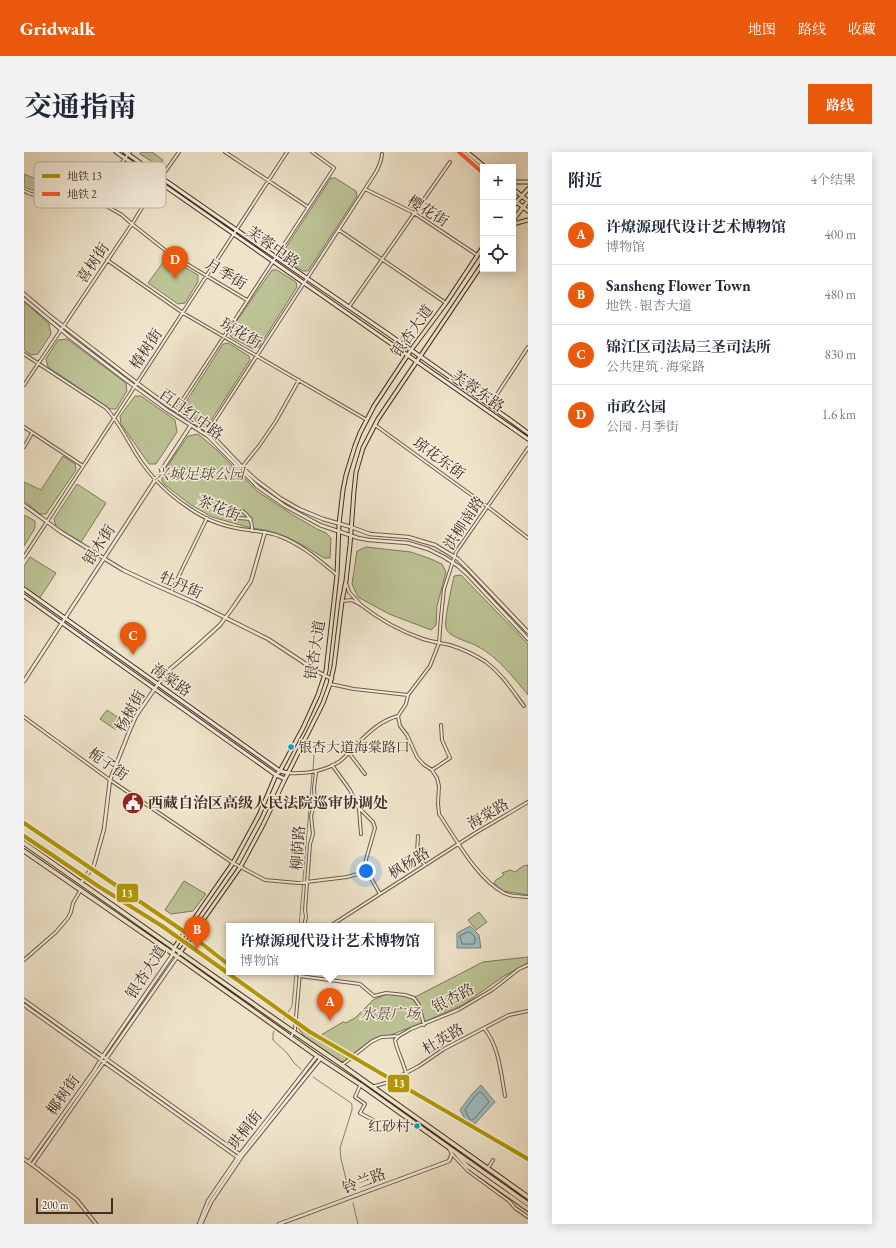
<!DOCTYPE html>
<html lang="zh">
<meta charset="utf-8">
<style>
body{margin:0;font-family:"EB Garamond","Noto Serif SC",serif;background:#f2f2f3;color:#1f2937}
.controls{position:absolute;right:12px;top:12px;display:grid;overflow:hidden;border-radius:0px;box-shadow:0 2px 10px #0003}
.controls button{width:36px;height:36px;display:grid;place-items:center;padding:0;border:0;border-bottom:1px solid #e0e1e3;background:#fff;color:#1f2937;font:20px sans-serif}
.scale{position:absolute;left:12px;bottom:10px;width:77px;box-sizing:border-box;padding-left:4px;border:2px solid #412e21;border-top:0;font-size:11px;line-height:14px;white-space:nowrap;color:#412e21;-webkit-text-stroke:3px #f5eddd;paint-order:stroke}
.you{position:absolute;left:342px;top:719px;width:14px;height:14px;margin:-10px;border:3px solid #fff;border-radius:50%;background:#1a73e8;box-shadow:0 0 0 6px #1a73e833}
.badge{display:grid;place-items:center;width:26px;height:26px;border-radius:50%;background:#ea580c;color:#fff;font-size:13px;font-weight:700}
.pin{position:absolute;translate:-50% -33px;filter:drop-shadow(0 1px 2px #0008)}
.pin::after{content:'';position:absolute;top:21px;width:14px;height:12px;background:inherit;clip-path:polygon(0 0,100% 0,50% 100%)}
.popup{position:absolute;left:202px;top:771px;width:208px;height:52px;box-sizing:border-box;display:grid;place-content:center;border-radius:0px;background:#fff;filter:drop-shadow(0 1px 3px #0005);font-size:13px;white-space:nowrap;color:#747a83}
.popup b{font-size:15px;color:#1f2937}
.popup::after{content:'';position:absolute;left:50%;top:100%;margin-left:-8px;border:8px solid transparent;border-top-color:#fff}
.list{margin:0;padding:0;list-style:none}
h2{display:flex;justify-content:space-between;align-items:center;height:52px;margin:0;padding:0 16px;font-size:17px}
h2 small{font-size:13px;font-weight:400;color:#747a83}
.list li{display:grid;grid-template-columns:26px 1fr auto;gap:12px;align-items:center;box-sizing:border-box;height:60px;padding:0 16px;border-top:1px solid #e0e1e3}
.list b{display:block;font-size:15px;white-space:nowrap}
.list p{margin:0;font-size:13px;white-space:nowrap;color:#747a83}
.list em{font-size:13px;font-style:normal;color:#747a83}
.icon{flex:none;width:22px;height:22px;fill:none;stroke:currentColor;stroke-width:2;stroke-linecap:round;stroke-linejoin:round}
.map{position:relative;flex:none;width:504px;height:1072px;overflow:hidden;border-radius:0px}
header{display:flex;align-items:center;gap:24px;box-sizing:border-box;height:56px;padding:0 20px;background:#ea580c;color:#fff}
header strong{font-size:19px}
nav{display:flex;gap:22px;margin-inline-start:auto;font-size:14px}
.intro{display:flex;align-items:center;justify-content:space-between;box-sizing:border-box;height:96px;padding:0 24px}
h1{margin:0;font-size:28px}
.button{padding:10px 18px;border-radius:0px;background:#ea580c;color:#fff;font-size:14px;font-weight:700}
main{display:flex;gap:24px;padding:0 24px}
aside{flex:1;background:#fff;border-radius:0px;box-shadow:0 2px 10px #0003}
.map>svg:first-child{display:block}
.green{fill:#bcc395;stroke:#7e785b}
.water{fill:#9dbcbf;stroke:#788380}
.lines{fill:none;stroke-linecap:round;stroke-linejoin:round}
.shore{stroke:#6f7570;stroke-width:1}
.stream{stroke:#788380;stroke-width:1}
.minor-casing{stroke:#6c5c4b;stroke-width:4}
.tertiary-casing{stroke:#6c5c4b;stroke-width:4.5}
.secondary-casing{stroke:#412e21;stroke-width:5}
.primary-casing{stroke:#412e21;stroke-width:5}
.trunk-casing{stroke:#412e21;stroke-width:5.5}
.motorway-casing{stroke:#412e21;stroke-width:5.5}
.minor{stroke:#f5eddd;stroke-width:2}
.tertiary{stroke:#f5eddd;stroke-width:2.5}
.secondary{stroke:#f5eddd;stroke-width:3}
.primary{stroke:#efe4ca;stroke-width:3}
.trunk{stroke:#efe4ca;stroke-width:3.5}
.motorway{stroke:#efe4ca;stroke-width:3.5}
.metro-1-casing{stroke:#f5eddd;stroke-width:7}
.metro-2-casing{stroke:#f5eddd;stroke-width:7}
.metro-1{stroke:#b19705;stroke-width:4}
.metro-2{stroke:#ff5c39;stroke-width:4}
.bus-dot{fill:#03a3c5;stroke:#f5eddd;stroke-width:1.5}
.labels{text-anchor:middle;stroke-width:3;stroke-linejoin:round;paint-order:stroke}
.bus-label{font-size:14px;fill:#412e21;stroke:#f5eddd;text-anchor:start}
.street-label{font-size:15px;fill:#412e21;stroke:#f5eddd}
.park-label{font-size:15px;font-style:italic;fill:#5a4c38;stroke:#f5eddd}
.poi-label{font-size:15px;font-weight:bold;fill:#412e21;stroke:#f5eddd;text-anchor:start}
.key{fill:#f5eddd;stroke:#bfb4a5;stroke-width:1}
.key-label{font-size:11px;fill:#412e21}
.line-badge{stroke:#f5eddd;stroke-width:1.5}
.badge-label{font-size:11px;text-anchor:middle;font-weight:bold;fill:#fff}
</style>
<header>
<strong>Gridwalk</strong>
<nav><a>地图</a><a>路线</a><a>收藏</a></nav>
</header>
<div class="intro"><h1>交通指南</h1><a class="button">路线</a></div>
<main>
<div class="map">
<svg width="504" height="1072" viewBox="0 0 504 1072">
<rect width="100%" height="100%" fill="#efe4ca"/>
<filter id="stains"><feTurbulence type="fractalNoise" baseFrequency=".005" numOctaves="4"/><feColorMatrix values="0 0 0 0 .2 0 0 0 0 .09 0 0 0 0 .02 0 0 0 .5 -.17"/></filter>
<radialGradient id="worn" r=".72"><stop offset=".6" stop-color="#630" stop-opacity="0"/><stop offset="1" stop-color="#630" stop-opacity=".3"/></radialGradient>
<!-- green -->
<path class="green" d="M 117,0 L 128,0 L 139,8 L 135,14 L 116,2 Z
M 109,18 L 121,27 L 124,37 L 117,45 L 111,40 L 114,36 L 102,28 Z
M 0,22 L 14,28 L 62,31 L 62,36 L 64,43 C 42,40 20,44 0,35 Z
M 307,26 L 311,26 L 332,39 L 333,44 L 284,119 L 279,119 L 259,107 L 259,100 Z
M 143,105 L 174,123 L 174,130 L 161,151 L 154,152 L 124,131 Z
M 248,118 L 253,118 L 272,130 L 273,135 L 235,195 L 229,197 L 207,185 L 205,180 Z
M 0,149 L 25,172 L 27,182 L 14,202 L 7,203 L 0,198 Z
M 43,187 L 102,231 L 103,239 L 92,257 L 86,257 L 24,215 L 22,207 L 34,188 Z
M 204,191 L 225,204 L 226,208 L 186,270 L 179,272 L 161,260 L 160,253 L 199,192 Z
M 111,244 L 117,244 L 151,268 L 153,280 L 132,312 L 125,312 L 97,272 L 96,264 Z
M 174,282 L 194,299 L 233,339 L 269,363 L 293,377 L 302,381 L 307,386 L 306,406 L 300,406 L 284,396 L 263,385 L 245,379 L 223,375 L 188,365 L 167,353 L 141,333 L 138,329 L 138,322 L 164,284 Z
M 39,304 L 51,312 L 52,318 L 22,362 L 16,362 L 0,349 L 0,330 L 17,338 Z
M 53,332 L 82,351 L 57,390 L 32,375 L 30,367 Z
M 0,363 L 11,369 L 11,376 L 0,394 Z
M 342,395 L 387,400 L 407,407 L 418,412 L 422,420 L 413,454 L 412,473 L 407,478 L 365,462 L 334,445 L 328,432 L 333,399 Z
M 6,405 L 32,421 L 15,447 L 0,436 L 0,414 Z
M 437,423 L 504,492 L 504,543 C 490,526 473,504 453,494 C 446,490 424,485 422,476 C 420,468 428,434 430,424 Z
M 83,558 L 98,568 L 92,578 L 76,567 Z
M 504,713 L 504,743 L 479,739 L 470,731 L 472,728 L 480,723 L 478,721 L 486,718 L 491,720 L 499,714 Z
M 160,729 L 182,742 L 169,759 L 147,762 L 141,758 Z
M 455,760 L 463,770 L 452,778 L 444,768 Z
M 504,805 L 504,811 L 480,824 L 439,853 L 400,870 L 364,884 L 356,884 L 347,888 L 320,909 L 317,910 L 281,885 L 274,876 L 274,874 L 292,886 L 319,870 L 322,871 L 331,866 L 349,848 L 363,842 L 391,845 L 459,810 Z"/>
<!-- water -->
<path class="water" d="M 446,774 L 455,783 L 457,796 L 433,796 L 433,781 Z
M 457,933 L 471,950 L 448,975 L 442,969 L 436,958 L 448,942 Z"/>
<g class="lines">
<!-- shore -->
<path class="shore" d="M 444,780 L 446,780 L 451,785 L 451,791 L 450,792 L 438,792 L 436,784 Z
M 456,940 L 458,941 L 465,950 L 449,968 L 447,968 L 445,966 L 441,958 L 451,944 Z"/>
<!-- stream -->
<path class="stream" d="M 289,618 L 290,603
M 275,774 L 288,622
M 260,867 L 268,854 L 271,820
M 250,879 L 249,881 L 249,888 L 263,901 L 271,912 L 277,917
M 289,925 L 327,951 L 328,953 L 328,958 L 316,996 L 317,1007 L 325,1039
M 329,1051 L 334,1072"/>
<!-- minor casing -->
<g class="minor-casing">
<path id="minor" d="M 201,0 L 284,55
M 341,37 L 390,61 L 453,103
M 0,39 L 7,42 L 19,45 L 35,46 L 53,45 L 70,47 L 98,63 L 108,72 L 146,102 L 223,148
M 70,47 L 106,0
M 315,78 L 422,151
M 83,108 L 159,161 L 343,268
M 325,155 L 426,10
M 0,202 L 82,256 C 95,270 102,286 112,302 C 125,323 144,342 165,356 C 182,368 204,376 225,378 C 235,380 245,380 255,384 C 277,392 295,408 313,423
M 0,233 L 108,72 L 134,30 L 155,0
M 466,253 L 504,195
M 152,258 L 310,16 L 288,0
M 351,273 L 464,355 L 504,386
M 0,275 L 59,314
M 184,279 L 341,37 C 348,26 357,15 358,2
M 0,295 L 8,281
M 218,315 L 235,294 L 252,269 L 275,228
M 227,367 L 214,366 L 212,364 L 217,358 C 225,363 229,369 228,379
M 0,405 L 263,0
M 147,440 L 183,366
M 318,449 L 328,448 L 337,453 L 325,440 L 322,431
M 337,453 C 356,468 376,479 399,487 C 408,490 417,491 426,493 C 439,497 451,503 462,510 C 478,522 488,538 500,554
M 306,532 L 330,537 L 384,543
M 374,564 L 382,552 L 384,543 L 406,514 L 415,491 L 417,465 L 420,437 L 432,400 L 504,296
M 374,564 L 376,574 L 383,583 L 393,605 L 399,612 L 408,618 L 413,626 L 415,634 L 414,651 L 415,662 C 432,687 453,727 480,741 C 487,745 496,744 504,745
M 0,565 L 86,628 L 209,711 L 241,728 L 274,731 L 323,725 L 341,720 L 347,726 L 356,742
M 325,601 L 341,622
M 308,613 L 326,638 L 335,657 L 337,682
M 408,618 L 426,606 L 418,588 L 417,573
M 264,621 C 281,622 298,620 313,611 C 319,608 324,601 329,596 C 342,583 355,569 374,564
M 336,657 L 349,670 L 351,676 L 341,711 L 341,720
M 394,684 L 393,700 L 397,708
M 399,697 L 402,705 L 397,708 L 401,713
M 280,774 L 282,765 L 281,758 L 286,692 L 289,682 L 287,664 L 291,650 L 290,636 L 292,620
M 306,774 L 453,680 L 504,650
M 0,808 L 32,780 L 44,766 L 47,760 L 49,751 L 56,739
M 275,824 L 336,832 L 350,844 L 362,841 L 381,843 L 390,846 L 395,853 L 400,873
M 460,876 C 475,894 477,921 481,944
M 267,885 L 271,877 L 276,820
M 374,885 L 371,888 C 373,899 379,909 382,921
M 318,913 L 347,890 L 353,887 L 358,885 L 375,884 L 387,877 L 434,858 L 468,838 L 495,817 L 504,813
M 336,934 L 331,945 L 341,952 L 336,961 L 349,968
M 349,934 L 351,934 L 365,930 L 395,914 L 420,897 L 485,863 L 504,859
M 425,997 L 428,1002 L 444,1019 L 485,1049 L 491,1056 L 504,1065
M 464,1016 L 469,1008"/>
</g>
<!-- tertiary casing -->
<g class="tertiary-casing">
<path id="tertiary" d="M 0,142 L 26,164 L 113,231 L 143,253 L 184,279 L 222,319 L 232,328 L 256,346 L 275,357 L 299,367 L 327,375 L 346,382 L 384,385 L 411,393 L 434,407 L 442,415 L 504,480
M 0,147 L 47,186 L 102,228 L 143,258 L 184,284 L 234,335 L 261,354 L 296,373 L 334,386 L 345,388 L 384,391 L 404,397 L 420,405 L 434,414 L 443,422 L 504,487
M 0,353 L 37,380 L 99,418 L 131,433 L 172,451 L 244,487 L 294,520 L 308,527
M 0,529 L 167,273
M 57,731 L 70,713 L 80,677 L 86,628 L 105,580 L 112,564 L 134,532 L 145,518 L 174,493 L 196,473 L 210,454 L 227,429 L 241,380
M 0,848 L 218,1004
M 0,853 L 216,1007
M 0,1007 L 14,1017 L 53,1048 L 72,1072
M 5,1010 L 70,919 L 79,904 L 149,802
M 8,1013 L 153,805
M 175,1072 L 184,1049 L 214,1005 L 293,904
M 177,1072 L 187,1050 L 218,1004 L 297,906
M 255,1072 L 425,1009 L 428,1002"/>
</g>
<!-- secondary casing -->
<g class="secondary-casing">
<path id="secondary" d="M 92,0 L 504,287
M 101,0 C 234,95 372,184 504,281
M 0,437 L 256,619 L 264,621
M 0,444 L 252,623 L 261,627"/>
</g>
<!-- primary casing -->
<g class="primary-casing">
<path id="primary" d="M 434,0 L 459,21
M 443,0 L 461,15
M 489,30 L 504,30
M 489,37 L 504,49
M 489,47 L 504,59
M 489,54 L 504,37
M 489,68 L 504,49
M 489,72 L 504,68
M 149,802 L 150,796 L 209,711 L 235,663 L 252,623 L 256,619 L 279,576 L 294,543 L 302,519 L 313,423 L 315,372 L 319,338 L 322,323 L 331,294 L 336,281 L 350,254 L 387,198 L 422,151 L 459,95
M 155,802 L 217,714 L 239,673 L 261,627 L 299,551 L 306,532 L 310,514 L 318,449 L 322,429 L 326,393 L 330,339 L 332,320 L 339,296 L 354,267 L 459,111"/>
</g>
<!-- trunk casing -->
<g class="trunk-casing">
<path id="trunk" d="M 0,691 L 261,874 L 318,913 L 504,1045
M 0,699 L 158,808 L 293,904 L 337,933 L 504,1052"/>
</g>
<!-- motorway casing -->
<g class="motorway-casing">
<path id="motorway" d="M 432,1001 L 443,1014 L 504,1057"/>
</g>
<!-- minor -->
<use href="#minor" class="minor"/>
<!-- tertiary -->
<use href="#tertiary" class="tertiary"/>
<!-- secondary -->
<use href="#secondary" class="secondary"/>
<!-- primary -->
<use href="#primary" class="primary"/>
<!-- trunk -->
<use href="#trunk" class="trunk"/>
<!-- motorway -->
<use href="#motorway" class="motorway"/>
<!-- metro-1 casing -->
<g class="metro-1-casing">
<path id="metro-1" d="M 0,671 L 177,791 L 205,813
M 0,684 L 74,734 L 138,774 L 286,880 L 504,1007"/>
</g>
<!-- metro-2 casing -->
<g class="metro-2-casing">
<path id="metro-2" d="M 435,0 L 459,21"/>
</g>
<!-- metro-1 -->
<use href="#metro-1" class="metro-1"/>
<!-- metro-2 -->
<use href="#metro-2" class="metro-2"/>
</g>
<!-- icons -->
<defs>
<g id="civic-disc" transform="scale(1.15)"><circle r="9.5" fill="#8f2418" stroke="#f5eddd"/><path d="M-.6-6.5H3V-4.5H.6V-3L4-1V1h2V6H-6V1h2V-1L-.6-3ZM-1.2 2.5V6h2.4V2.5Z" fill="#fff"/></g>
</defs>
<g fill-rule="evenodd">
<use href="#civic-disc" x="109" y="651"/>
</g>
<!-- markers -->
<g class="bus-dot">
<circle cx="267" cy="595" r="3.5"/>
<circle cx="393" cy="974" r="3.5"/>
</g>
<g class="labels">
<!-- bus labels -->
<g class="bus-label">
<text x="274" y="600">银杏大道海棠路口</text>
<text x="386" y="979" text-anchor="end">红砂村</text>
</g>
<!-- street labels -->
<g class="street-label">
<text transform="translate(404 59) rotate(31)" y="5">樱花街</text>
<text transform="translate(249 95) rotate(35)" y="5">芙蓉中路</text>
<text transform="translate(69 111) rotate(-56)" y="5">喜树街</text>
<text transform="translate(202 122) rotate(31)" y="5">月季街</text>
<text transform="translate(388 179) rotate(-54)" y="5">银杏大道</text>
<text transform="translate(217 181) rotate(30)" y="5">琼花街</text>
<text transform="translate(122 197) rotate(-56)" y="5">椿树街</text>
<text transform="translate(454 239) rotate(35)" y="5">芙蓉东路</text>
<text transform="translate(167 262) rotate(36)" y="5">百日红中路</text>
<text transform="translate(415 306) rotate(36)" y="5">琼花东街</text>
<text transform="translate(195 356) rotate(22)" y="5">茶花街</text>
<text transform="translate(440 371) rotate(-57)" y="5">洪柳南路</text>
<text transform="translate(75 393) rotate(-57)" y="5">银木街</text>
<text transform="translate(157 433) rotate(24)" y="5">牡丹街</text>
<text transform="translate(291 498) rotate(-81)" y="5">银杏大道</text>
<text transform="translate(147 528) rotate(35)" y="5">海棠路</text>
<text transform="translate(106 559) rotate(-61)" y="5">杨树街</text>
<text transform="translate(84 612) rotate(35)" y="5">栀子街</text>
<text transform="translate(464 662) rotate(-31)" y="5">海棠路</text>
<text transform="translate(274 696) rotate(-86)" y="5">柳荫路</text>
<text transform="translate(385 711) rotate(-32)" y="5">枫杨路</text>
<text transform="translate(122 820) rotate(-57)" y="5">银杏大道</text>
<text transform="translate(429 846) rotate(-27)" y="5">银杏路</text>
<text transform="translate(419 887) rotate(-31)" y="5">杜英路</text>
<text transform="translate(39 943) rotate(-55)" y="5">椰树街</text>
<text transform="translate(221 978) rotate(-52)" y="5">珙桐街</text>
<text transform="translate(340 1029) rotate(-21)" y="5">铃兰路</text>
</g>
<!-- park labels -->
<g class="park-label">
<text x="175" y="327">兴城足球公园</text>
<text x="366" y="867">水景广场</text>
</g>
<!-- poi labels -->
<g class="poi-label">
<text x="124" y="656">西藏自治区高级人民法院巡审协调处</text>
</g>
</g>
<!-- legend -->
<rect x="10" y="10" width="132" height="46" rx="6" class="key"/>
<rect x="18" y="22" width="18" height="4" fill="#b19705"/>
<rect x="18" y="40" width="18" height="4" fill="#ff5c39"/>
<g class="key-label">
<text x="43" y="28">地铁 13</text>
<text x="43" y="46">地铁 2</text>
</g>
<g class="line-badge">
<rect x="92" y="731" width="23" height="20" rx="4" fill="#b19705"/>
<rect x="363" y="922" width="23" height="19" rx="4" fill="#b19705"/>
</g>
<g class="badge-label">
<text x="103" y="745">13</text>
<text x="375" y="935">13</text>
</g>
<rect width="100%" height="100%" filter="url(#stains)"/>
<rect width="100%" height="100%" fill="url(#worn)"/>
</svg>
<div class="controls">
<button>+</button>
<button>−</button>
<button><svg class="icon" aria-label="locate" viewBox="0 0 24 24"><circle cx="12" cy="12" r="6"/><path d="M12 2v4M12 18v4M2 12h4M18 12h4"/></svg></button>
</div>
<div class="scale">200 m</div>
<div class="you"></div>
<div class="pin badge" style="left:306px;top:869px">A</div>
<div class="popup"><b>许燎源现代设计艺术博物馆</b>博物馆</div>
<div class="pin badge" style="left:173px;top:797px">B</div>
<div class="pin badge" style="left:109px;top:503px">C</div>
<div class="pin badge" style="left:151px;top:127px">D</div>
</div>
<aside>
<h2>附近<small>4个结果</small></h2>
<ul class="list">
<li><span class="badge">A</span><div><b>许燎源现代设计艺术博物馆</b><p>博物馆</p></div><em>400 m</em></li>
<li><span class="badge">B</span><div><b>Sansheng Flower Town</b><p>地铁 · 银杏大道</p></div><em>480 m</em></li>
<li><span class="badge">C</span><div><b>锦江区司法局三圣司法所</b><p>公共建筑 · 海棠路</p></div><em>830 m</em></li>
<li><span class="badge">D</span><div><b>市政公园</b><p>公园 · 月季街</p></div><em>1.6 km</em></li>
</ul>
</aside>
</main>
